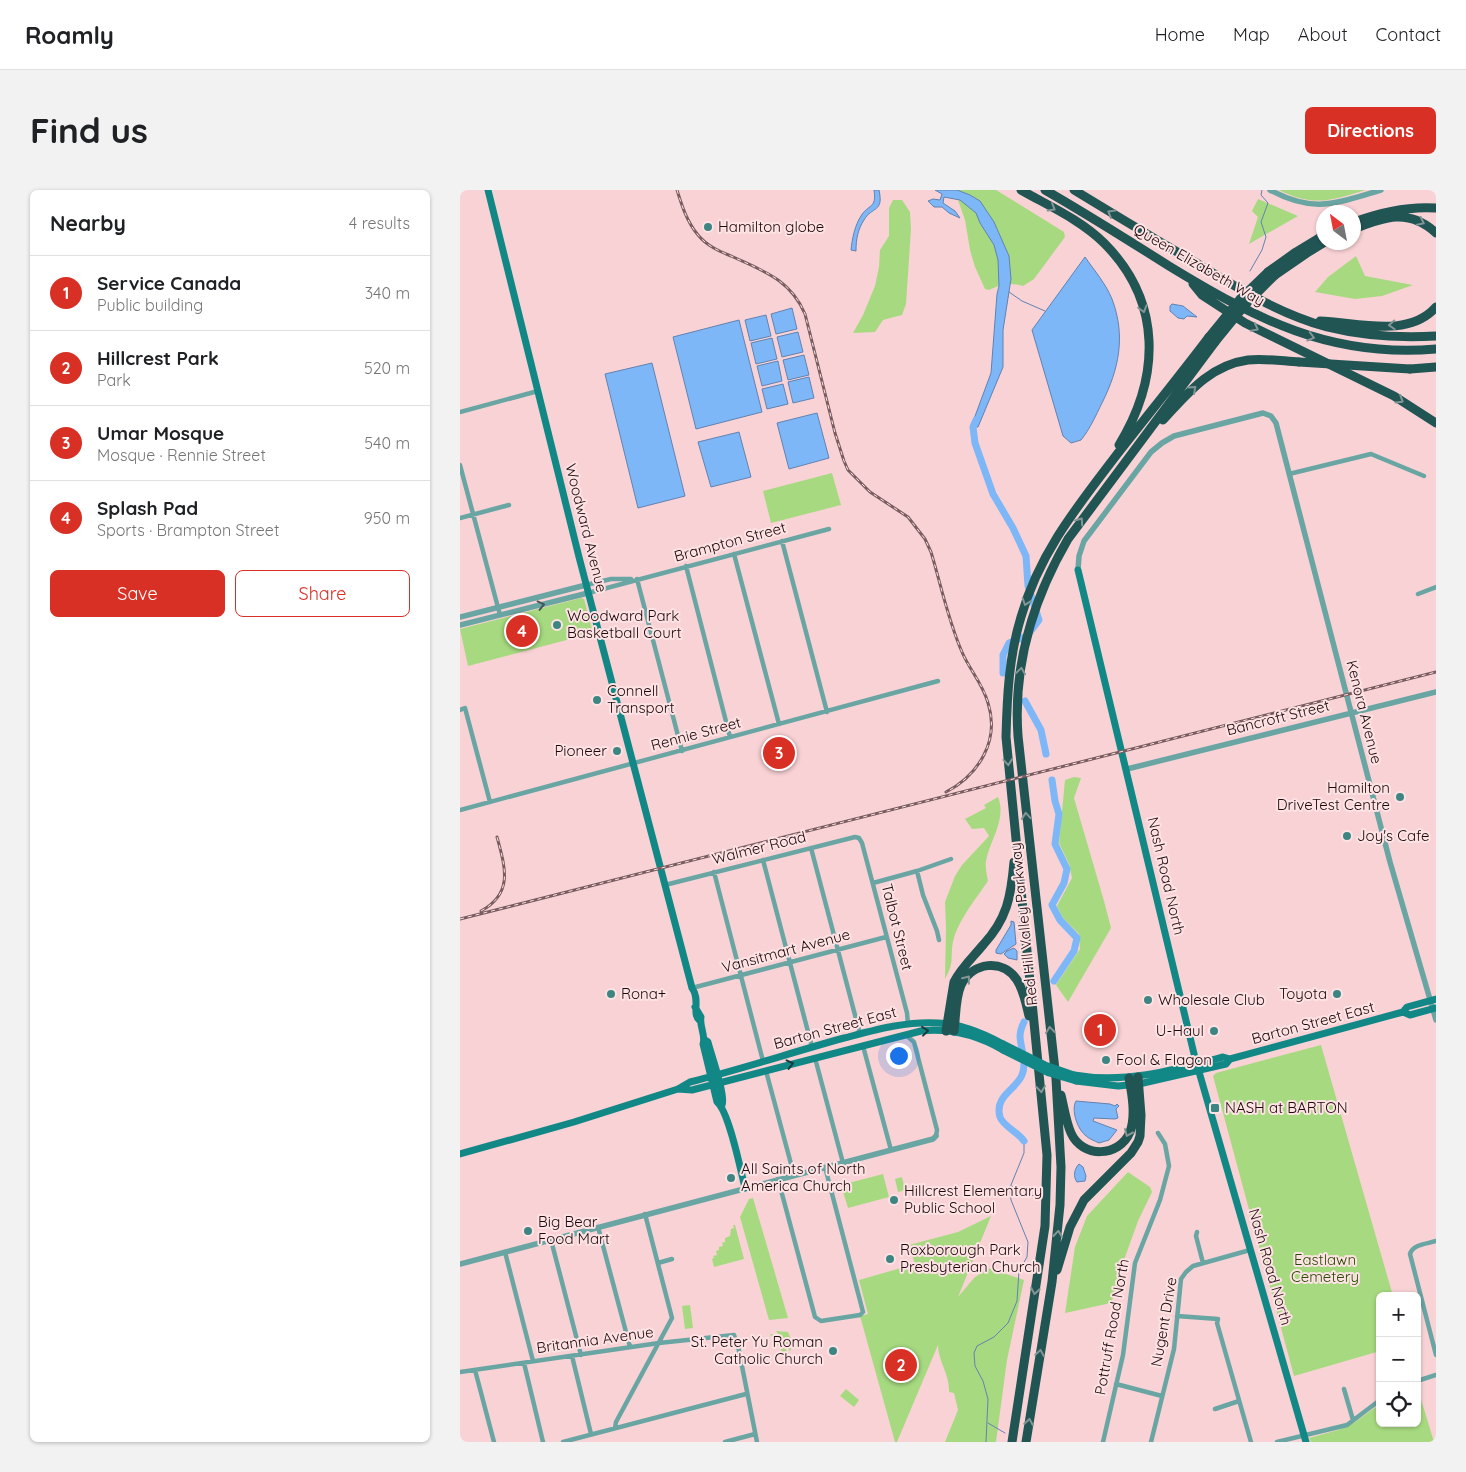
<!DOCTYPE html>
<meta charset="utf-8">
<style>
body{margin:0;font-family:Quicksand,sans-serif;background:#f2f2f2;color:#202124}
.controls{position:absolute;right:15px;bottom:15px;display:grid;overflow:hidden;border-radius:8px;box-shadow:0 1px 4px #0004}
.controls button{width:45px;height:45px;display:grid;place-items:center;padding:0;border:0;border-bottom:1px solid #e0e0e0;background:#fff;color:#202124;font:25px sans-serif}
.compass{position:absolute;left:856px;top:15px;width:45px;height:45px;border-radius:50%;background:#fff;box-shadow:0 1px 4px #0004;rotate:328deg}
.you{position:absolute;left:438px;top:865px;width:18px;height:18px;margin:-12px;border:4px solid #fff;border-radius:50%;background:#1a73e8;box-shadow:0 0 0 8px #1a73e833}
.badge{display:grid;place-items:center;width:32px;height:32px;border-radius:50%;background:#d93025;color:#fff;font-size:16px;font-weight:700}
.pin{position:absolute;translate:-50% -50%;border:2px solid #fff;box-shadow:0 1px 5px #0006}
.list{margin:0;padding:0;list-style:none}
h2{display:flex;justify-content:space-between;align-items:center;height:65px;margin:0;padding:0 20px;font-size:21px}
h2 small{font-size:16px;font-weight:400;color:#757577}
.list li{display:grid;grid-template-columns:32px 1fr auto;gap:15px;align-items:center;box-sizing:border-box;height:75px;padding:0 20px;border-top:1px solid #e0e0e0}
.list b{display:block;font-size:19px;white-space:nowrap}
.list p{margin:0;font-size:16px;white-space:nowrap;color:#757577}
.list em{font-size:16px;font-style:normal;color:#757577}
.actions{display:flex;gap:10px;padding:15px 20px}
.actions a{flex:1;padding:11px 0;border:1px solid #d93025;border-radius:8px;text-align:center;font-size:18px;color:#d93025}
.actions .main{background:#d93025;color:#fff}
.icon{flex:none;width:28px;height:28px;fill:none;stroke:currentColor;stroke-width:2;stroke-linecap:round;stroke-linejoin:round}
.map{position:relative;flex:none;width:976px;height:1252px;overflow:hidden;border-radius:8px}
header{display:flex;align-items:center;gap:30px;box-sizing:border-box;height:70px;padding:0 25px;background:#fff;border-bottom:1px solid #e0e0e0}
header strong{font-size:24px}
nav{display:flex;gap:28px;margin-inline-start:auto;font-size:18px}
.intro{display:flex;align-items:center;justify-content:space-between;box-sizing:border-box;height:120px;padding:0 30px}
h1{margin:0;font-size:35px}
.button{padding:12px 22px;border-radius:8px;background:#d93025;color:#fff;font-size:18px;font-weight:700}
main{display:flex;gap:30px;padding:0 30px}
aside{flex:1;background:#fff;border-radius:8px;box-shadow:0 1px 4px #0004}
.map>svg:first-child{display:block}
.green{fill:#a7da80}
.water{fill:#7eb7f8;stroke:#6182b1}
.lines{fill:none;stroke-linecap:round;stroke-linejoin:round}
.stream{stroke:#6182b1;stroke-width:1}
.river{stroke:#7eb7f8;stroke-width:7}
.minor{stroke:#69a5a3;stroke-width:4.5}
.tertiary{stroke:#69a5a3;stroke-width:5.5}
.secondary{stroke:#118886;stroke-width:7}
.motorway{stroke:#215554;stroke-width:9}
.rail-casing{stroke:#795c5f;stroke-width:3}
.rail{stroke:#fee3e5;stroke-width:1;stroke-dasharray:4;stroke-linecap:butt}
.secondary-bridge{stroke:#118886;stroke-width:7}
.motorway-bridge{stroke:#215554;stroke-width:9}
.oneway{stroke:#849595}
.oneway2{stroke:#445657}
.oneway3{stroke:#193b3c}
.poi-dot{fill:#3d8582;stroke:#fee3e5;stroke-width:2}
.labels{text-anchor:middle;stroke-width:4;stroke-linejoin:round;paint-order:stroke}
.poi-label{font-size:15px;fill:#1e080b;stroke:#fee3e5;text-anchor:start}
.street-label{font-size:15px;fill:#1e080b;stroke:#fee3e5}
.park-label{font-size:15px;fill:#294a02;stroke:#fee3e5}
</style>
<header>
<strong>Roamly</strong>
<nav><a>Home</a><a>Map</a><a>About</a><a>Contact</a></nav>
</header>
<div class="intro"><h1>Find us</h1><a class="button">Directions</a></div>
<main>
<aside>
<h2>Nearby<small>4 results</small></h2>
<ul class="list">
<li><span class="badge">1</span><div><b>Service Canada</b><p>Public building</p></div><em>340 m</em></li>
<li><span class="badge">2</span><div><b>Hillcrest Park</b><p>Park</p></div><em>520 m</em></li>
<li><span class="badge">3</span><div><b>Umar Mosque</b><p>Mosque · Rennie Street</p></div><em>540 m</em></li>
<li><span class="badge">4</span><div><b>Splash Pad</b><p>Sports · Brampton Street</p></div><em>950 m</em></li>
</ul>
<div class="actions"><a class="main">Save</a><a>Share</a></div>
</aside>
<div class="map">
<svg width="976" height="1252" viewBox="0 0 976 1252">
<rect width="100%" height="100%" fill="#f9d2d5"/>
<!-- green -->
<path class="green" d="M 485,0 L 536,0 L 604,42 L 605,47 L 574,89 L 563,96 C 550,92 541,94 529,100 L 525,99 L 515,77 L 510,60 L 505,30 L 498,10 Z
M 819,0 L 905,0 C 871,11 853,17 819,0 Z
M 798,9 L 838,26 L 789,54 L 798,27 L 792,21 Z
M 433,10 L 442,10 L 450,22 L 451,39 L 446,114 L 442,125 L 423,130 L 415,142 L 393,143 L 403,125 L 415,96 L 419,77 L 420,60 L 429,46 L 429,18 Z
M 896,66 L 905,86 L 953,95 L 922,106 L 895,109 L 855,102 L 868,87 Z
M 372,283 L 381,315 L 311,333 L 303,301 Z
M 121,408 L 124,409 L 133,443 L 8,476 L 0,439 Z
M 614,587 L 621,588 L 614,608 L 644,711 L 651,738 L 608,812 L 596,795 L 620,759 L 619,744 L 603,728 L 597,716 L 612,688 L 609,674 L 599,653 L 605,590 Z
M 538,607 C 547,629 530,650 526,671 C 525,678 527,685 528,691 C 517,707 499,730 494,748 C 489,765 496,770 485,789 L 486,738 L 485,712 L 495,686 L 502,675 L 529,646 L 524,638 L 512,639 L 505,629 L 526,618 L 524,615 Z
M 861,855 L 933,1106 L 920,1106 L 920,1161 L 834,1186 L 753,886 L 756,883 Z
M 668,982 L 690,997 L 692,1002 L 678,1031 L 664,1070 L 659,1091 L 651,1113 L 605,1123 L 615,1057 L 627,1026 Z
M 423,984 L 429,1007 L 388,1018 L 381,995 Z
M 442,987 L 445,1000 L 438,1002 L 435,989 Z
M 293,1008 L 328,1128 L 309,1130 L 280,1027 L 289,1009 Z
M 531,1026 L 498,1107 L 514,1088 L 528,1078 L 564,1090 L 547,1170 L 536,1252 L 485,1252 L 498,1220 L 494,1203 L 489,1202 C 490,1185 478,1171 478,1155 L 437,1252 L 435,1252 L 400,1126 L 408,1124 L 399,1090 L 455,1074 L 449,1055 L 498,1042 Z
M 273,1035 L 275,1035 L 284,1069 L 254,1077 L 252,1069 L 254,1068 L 253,1066 L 257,1065 L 256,1061 L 259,1060 L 259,1057 L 263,1056 L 262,1053 L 265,1052 L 265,1048 L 270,1046 L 271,1039 L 274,1038 Z
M 230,1115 L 233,1138 L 225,1139 L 222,1116 Z
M 316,1141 L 328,1142 L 332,1152 L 331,1160 L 330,1161 Z
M 310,1144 L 315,1144 L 331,1167 L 326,1167 Z
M 957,1196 L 974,1252 L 851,1252 L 849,1248 L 878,1240 L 895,1232 L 920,1214 L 920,1233 L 957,1233 Z
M 386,1199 L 399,1210 L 394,1217 L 380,1206 Z"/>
<!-- water -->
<path class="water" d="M 414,0 L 419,0 C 424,23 412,16 404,30 C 398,39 396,49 396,61 L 391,60 C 392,49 395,35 401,26 C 408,14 417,19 414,0 Z
M 475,0 L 497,0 L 510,5 L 520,11 L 534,32 L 549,66 L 551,89 L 543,140 L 543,177 L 518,237 L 511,237 L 531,183 L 537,104 L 539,96 L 538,70 L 534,55 L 520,33 L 516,23 L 500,10 L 484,7 L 483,13 L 495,21 L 500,28 L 489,23 L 482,17 L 474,17 L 468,11 L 473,9 L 480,10 L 482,4 Z
M 625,67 C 634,80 646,94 652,109 C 666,146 659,179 642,213 C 636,225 630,239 621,250 L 611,253 L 603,246 L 572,140 Z
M 712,114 L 723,116 L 737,127 L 727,126 L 724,129 L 718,128 L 710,121 L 710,116 Z
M 332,118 L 337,139 L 316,144 L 311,124 Z
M 306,125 L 311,146 L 290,151 L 285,130 Z
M 279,130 L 302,222 L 236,239 L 213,147 Z
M 338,142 L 343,162 L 322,167 L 317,147 Z
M 312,148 L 317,169 L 296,174 L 291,153 Z
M 344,165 L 349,185 L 328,190 L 323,170 Z
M 318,171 L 322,191 L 302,196 L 297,176 Z
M 192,173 L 225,306 L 178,318 L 145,184 Z
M 349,187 L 354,208 L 333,213 L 328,192 Z
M 323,194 L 328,214 L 307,219 L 302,199 Z
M 357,223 L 369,268 L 329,279 L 317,233 Z
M 279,242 L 291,287 L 251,297 L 238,252 Z
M 551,731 L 554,732 L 556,754 L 541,764 L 536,763 L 536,760 L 551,735 Z
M 554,758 L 557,761 L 557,770 L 548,768 L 544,764 L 547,761 Z
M 616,911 L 650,914 L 655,916 L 657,914 L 659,916 L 656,919 L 658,928 L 655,929 L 634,928 L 633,931 L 657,940 L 649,950 L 639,953 C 635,951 629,949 625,945 C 617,938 611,920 616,911 Z
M 619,974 L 623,977 L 626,986 L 625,991 L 617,992 C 613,987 614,979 619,974 Z"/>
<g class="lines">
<!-- stream -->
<path class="stream" d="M 790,81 L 802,60 L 806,47 L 801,32 L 808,13 L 801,5 L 802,0
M 549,102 L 562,111 L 585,121
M 552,996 L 563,1007 L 576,1005
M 528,1233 L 545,1243
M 526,1252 L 528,1209 L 523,1191 L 515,1176 L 514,1163 L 517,1156 L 534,1147 L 548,1133 L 557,1111 L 559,1081 L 567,1067 L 568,1052 L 551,1010 L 550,1002 L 551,995 L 564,963 L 564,951"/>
<!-- river -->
<path class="river" d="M 516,230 L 513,237 L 515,253 L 533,304 L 553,338 L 566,366 L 568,396 L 579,430 L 567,446 L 549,453 L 543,465 L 543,483
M 565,511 L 581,540 L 586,564
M 592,590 L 595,611 L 599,624 L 595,654 L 607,679 L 604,693 L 592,715 L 600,730 L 617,748 L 614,761 L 594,791
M 564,832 C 562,836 560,842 560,847 C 561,859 567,873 562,885 C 556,900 534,906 540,927 C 543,936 558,942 564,951"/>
<!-- minor -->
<path class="minor" d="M 0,222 L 78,201
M 0,275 L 40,425
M 829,284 L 911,264 L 964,286
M 0,328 L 49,315
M 322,351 L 367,522
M 274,364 L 319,534
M 226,376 L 270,547
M 177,389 L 222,561
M 126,395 L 151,389 L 171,389
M 128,403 L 369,339
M 958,404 L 976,397
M 0,520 L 5,518 L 30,612
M 0,620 L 478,491
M 351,658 L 400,844
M 303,670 L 352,857
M 457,681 L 463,705 L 477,741 L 479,750
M 254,682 L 303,871
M 413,693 L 457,681 L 491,669
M 205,695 L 395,647 L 399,648 L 402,653 L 447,823 L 448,834
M 232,798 L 426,747
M 446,845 L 454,852 L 477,940 L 476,946
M 403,856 L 431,960
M 355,868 L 383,973
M 306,881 L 334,985
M 318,989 L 355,1127 L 361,1131 L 400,1125 L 403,1122 L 365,977
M 138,1037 L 170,1157
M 737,1042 L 736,1046 L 743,1073
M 91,1050 L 121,1165
M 976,1051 C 967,1054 953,1054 950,1064 L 976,1165
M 45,1062 L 73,1171
M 198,1073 L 212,1069
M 717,1126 L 758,1129 L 757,1133 L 791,1252
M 112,1166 L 131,1244
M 64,1173 L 83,1252
M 15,1180 L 34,1252
M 0,1182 L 199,1153 L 274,1145 L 278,1156 L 297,1252
M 957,1191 L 976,1185
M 656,1194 L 702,1206
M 884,1199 L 893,1230
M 755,1219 L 779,1211
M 155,1238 L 156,1232 L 212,1128 L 185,1024
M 103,1252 L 286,1204
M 265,1252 L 295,1244
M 643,1252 L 663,1165 L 675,1073 L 700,1010 L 709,976 L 705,954 L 698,943
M 691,1252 L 714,1159 L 721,1089 L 726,1082 L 733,1076 L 790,1060
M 817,1252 L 887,1235 L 920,1210"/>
<!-- tertiary -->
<path class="tertiary" d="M 810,0 C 854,24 876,13 921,0
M 618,380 L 619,366 L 624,351 L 691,262 L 702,253 L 714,246 L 803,223 L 811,226 L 816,233 L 930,672 L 976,830
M 0,427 L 126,395
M 0,435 L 128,403
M 667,579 L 976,502
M 0,1074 L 473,949 L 476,946"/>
<!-- secondary -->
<path class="secondary" d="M 28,0 L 119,367 L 232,798 C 241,810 231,824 240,831
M 618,380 L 735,868 L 846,1252
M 235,817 L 241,827 C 239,836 246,845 243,854 L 257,912 C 269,921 281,982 285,998
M 943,822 L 950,825 L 976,818
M 245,850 L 248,852 C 251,864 266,906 262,915
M 614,885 C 665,894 714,880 763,867 L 770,869
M 616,891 L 658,896 L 679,894 L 766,874 L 770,869 L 943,822 L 947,817 L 976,809
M 218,899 L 232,900 L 461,841 C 491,838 517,845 543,860
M 0,964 L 114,932 L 218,899 L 230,892 C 282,879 333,862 384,848 C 415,840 446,831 478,833 C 501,834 523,843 543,854"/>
<!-- motorway -->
<path class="motorway" d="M 561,0 C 589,16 621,30 644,53 C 703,112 700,188 659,255
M 585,0 C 627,24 668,50 709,76 C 796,129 870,168 976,159
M 614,0 C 655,25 696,50 738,74 C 779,99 820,124 867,137 C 903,146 939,148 976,146
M 894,32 C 921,22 947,16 976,18
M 894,39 C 924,27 949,18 976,43
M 808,82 L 836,62 L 864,45
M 815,85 L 847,63 L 865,52
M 733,94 L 742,105 L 785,133 L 934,206 L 976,233
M 860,131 C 896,132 948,149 976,117
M 950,179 L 976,177
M 703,230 C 727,204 750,175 788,170 C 804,168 822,171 839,172
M 486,841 L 494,792 C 501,778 513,767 523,755 C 547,729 551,707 554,672
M 494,841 C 496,827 495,809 501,795 C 512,772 543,768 557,790 C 564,801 566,814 569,826
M 601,905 C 604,917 606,932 611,943 C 622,968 659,968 670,942 C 676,926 672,904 669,888
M 597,1080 L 610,1037 L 624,1010 L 671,963 L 678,952 L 680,946 L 681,925 L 678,887
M 552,1252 L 585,1036 L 587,965 L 546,547 C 547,507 549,466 561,427 C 579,364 616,318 655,267 C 686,227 718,188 749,147
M 566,1252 L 592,1092 L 600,1015 L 601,977 L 596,889 L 558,546 C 553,476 573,409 608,349 L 755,152"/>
<!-- rail casing -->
<g class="rail-casing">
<path id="rail" d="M 217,0 C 222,16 227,32 238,45 C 247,56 259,61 271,66 C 303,81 330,89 345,124 L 375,243 L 384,271 L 388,280 L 410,302 L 448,327 L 465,349 L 471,362 C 481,395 488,430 502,462 C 509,479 523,494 528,513 C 540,550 519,585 486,602
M 21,721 C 54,703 45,677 37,647
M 0,729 L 976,482"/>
</g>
<!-- rail -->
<use href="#rail" class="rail"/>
<!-- secondary-bridge -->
<path class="secondary-bridge" d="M 543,854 L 585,875 L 614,885
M 543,860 L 589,883 L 616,891"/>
<!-- motorway-bridge -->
<path class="motorway-bridge" d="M 749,147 L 780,109 L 808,82
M 755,152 L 786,114 L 815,85
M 839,172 L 950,179"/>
</g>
<!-- one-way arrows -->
<defs><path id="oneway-chevron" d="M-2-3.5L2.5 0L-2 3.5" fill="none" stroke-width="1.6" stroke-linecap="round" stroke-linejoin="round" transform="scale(1.25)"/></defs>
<g class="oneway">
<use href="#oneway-chevron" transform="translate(592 18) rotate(30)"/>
<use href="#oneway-chevron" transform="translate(651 23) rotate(-149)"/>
<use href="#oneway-chevron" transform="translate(961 32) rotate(26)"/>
<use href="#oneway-chevron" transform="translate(683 119) rotate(74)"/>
<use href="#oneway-chevron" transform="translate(932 135) rotate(177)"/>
<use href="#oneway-chevron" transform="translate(795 138) rotate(27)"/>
<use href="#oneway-chevron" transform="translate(851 147) rotate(16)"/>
<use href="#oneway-chevron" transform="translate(733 199) rotate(-42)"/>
<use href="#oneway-chevron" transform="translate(940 210) rotate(32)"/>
<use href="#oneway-chevron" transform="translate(620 331) rotate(-55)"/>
<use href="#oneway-chevron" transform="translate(566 412) rotate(109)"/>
<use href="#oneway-chevron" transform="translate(561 481) rotate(-82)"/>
<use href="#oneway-chevron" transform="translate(548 572) rotate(85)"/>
<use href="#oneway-chevron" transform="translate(566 626) rotate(-95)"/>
<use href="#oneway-chevron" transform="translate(507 789) rotate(-51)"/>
<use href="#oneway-chevron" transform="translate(590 840) rotate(-97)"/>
<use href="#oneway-chevron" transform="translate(581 899) rotate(84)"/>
<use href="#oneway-chevron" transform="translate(668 943) rotate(114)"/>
<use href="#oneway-chevron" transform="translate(598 1044) rotate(-84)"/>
<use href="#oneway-chevron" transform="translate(575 1101) rotate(99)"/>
<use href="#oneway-chevron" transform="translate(580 1163) rotate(-81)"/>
<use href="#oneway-chevron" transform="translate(569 1232) rotate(-81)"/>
</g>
<use class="oneway2" href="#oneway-chevron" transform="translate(81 415) rotate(-13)"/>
<g class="oneway3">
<use href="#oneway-chevron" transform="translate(465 841) rotate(-7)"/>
<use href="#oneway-chevron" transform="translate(330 874) rotate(-14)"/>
</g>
<!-- markers -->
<g class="poi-dot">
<circle cx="248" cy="37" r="5"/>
<circle cx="97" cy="435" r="5"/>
<circle cx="137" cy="510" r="5"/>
<circle cx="157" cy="561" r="5"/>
<circle cx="940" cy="607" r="5"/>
<circle cx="887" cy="646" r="5"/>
<circle cx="151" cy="804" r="5"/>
<circle cx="877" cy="804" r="5"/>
<circle cx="688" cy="810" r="5"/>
<circle cx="754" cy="841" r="5"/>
<circle cx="646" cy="870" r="5"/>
<rect x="750" y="913" width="10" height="10" rx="2.5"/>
<circle cx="271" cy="988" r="5"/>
<circle cx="434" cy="1010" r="5"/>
<circle cx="68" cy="1041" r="5"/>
<circle cx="430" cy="1069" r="5"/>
<circle cx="373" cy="1161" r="5"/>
</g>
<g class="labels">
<!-- poi labels -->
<g class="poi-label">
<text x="258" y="42">Hamilton globe</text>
<text x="107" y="431">Woodward Park<tspan x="107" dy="17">Basketball Court</tspan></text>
<text x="147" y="506">Connell<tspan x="147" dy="17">Transport</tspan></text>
<text x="147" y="566" text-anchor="end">Pioneer</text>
<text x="930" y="603" text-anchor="end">Hamilton<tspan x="930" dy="17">DriveTest Centre</tspan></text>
<text x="897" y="651">Joy's Cafe</text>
<text x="161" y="809">Rona+</text>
<text x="867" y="809" text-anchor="end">Toyota</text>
<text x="698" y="815">Wholesale Club</text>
<text x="744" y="846" text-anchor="end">U-Haul</text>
<text x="656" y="875">Fool &amp; Flagon</text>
<text x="765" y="923">NASH at BARTON</text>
<text x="281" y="984">All Saints of North<tspan x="281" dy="17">America Church</tspan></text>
<text x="444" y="1006">Hillcrest Elementary<tspan x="444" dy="17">Public School</tspan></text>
<text x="78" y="1037">Big Bear<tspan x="78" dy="17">Food Mart</tspan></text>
<text x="440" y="1065">Roxborough Park<tspan x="440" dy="17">Presbyterian Church</tspan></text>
<text x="363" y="1157" text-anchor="end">St. Peter Yu Roman<tspan x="363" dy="17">Catholic Church</tspan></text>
</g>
<!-- street labels -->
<g class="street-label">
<text transform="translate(739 75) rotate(30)" y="5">Queen Elizabeth Way</text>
<text transform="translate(126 338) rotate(76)" y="5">Woodward Avenue</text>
<text transform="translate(270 352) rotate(-15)" y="5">Brampton Street</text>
<text transform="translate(904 522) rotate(76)" y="5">Kenora Avenue</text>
<text transform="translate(818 528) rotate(-14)" y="5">Bancroft Street</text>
<text transform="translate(236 544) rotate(-15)" y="5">Rennie Street</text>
<text transform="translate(299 658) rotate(-14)" y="5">Walmer Road</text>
<text transform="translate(706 686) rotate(77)" y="5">Nash Road North</text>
<text transform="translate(564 734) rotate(-96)" y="5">Red Hill Valley Parkway</text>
<text transform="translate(437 737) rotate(76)" y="5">Talbot Street</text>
<text transform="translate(326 761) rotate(-15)" y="5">Vansitmart Avenue</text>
<text transform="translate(853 833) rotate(-15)" y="5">Barton Street East</text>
<text transform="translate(375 838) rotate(-15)" y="5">Barton Street East</text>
<text transform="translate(810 1077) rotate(74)" y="5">Nash Road North</text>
<text transform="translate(704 1132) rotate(-80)" y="5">Nugent Drive</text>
<text transform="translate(652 1137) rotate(-80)" y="5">Pottruff Road North</text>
<text transform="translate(135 1150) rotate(-8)" y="5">Britannia Avenue</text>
</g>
<!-- park labels -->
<g class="park-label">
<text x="865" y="1075">Eastlawn<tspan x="865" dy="17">Cemetery</tspan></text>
</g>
</g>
</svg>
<div class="controls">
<button>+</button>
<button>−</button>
<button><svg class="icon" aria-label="locate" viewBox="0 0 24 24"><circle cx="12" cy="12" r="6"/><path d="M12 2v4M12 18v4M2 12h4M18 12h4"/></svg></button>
</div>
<svg class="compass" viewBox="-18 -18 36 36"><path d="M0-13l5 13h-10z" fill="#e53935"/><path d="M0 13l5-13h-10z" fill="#757577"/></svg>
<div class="you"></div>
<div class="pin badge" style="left:640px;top:840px">1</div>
<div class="pin badge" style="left:441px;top:1175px">2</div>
<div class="pin badge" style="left:319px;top:563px">3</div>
<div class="pin badge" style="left:62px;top:441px">4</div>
</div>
</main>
